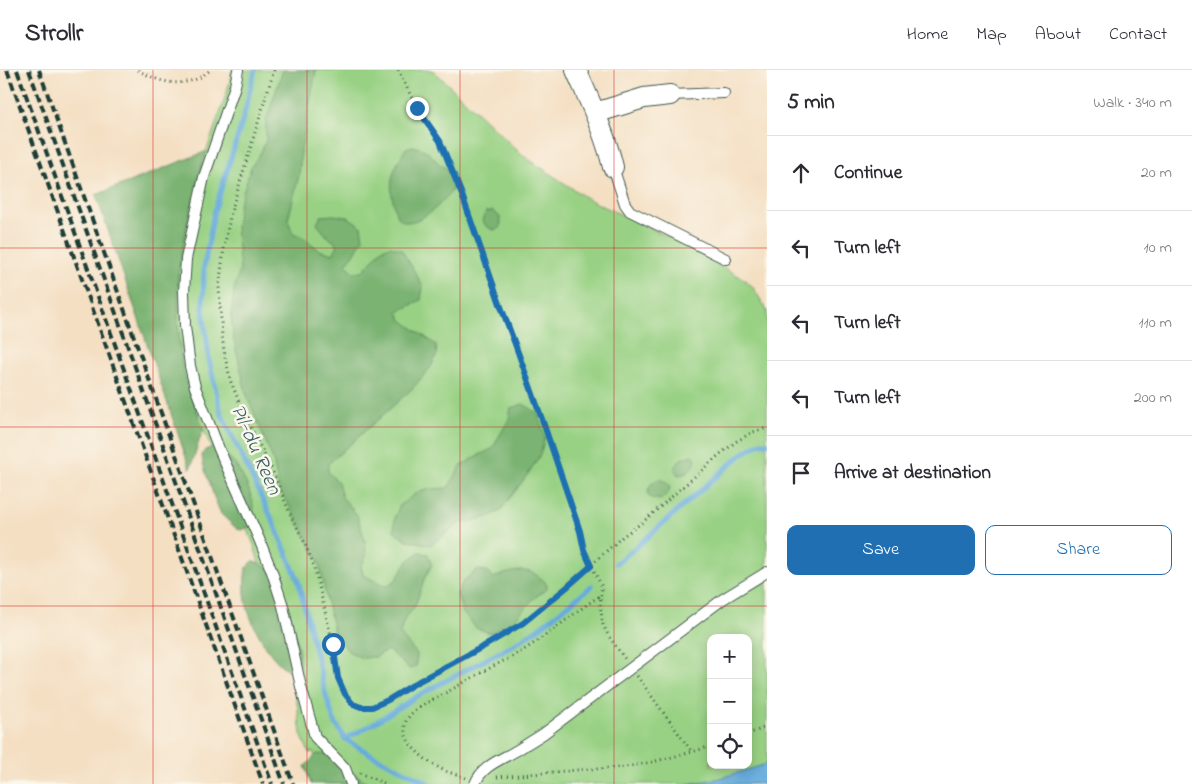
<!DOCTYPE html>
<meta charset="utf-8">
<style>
body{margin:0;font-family:"Indie Flower",sans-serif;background:#f7f7f7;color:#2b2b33}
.controls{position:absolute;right:15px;bottom:15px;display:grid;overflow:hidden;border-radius:10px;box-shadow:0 2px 12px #0003}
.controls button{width:45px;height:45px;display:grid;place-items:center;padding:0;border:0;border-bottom:1px solid #e1e1e2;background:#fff;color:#2b2b33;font:25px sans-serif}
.stop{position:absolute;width:15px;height:15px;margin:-11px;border:4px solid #1f6fb2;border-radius:50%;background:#fff}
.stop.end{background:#1f6fb2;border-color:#fff;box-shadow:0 1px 5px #0008}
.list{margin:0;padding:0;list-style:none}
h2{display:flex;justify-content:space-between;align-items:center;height:65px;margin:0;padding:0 20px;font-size:21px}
h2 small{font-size:16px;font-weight:400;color:#7c7c81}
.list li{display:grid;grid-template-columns:32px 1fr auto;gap:15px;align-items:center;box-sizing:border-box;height:75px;padding:0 20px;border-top:1px solid #e1e1e2}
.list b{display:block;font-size:19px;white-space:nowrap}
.list em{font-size:16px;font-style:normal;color:#7c7c81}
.actions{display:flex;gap:10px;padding:15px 20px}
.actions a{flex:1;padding:11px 0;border:1px solid #1f6fb2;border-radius:10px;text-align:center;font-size:18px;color:#1f6fb2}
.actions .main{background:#1f6fb2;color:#fff}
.icon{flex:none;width:28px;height:28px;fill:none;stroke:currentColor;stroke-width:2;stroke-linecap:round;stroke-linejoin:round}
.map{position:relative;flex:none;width:767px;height:714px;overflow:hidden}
header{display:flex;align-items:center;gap:30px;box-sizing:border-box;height:70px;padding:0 25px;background:#fff;border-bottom:1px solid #e1e1e2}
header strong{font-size:24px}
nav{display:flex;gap:28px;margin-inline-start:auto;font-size:18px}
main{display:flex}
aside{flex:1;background:#fff}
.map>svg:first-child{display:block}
.green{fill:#99d184;stroke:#5c875c;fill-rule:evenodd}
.forest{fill:#7ab372;stroke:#4c7853}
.water{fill:#66abdc;stroke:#427488}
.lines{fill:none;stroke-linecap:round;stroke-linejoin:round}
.stream{stroke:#66abdc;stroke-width:5}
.lane-casing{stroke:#3f5549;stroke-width:12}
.street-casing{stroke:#3f5549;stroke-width:22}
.path{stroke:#3f5549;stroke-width:3;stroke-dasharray:1 4;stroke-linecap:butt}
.lane{stroke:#fff;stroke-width:10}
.street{stroke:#fff;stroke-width:20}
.rail{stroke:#1f3d34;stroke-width:4;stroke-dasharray:8 4;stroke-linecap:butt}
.route{stroke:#1f6fb2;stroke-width:6}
.grid{fill:none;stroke:#d62828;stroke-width:1;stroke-opacity:0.55}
.labels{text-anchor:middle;stroke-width:5;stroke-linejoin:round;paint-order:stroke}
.water-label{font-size:21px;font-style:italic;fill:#345e66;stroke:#fbf7ec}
</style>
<header>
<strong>Strollr</strong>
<nav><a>Home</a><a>Map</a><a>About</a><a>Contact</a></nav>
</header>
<main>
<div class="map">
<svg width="767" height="714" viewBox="0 0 767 714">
<rect width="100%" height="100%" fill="#fbf7ec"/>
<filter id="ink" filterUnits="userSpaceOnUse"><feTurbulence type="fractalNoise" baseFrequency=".02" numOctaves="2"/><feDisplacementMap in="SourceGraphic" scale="10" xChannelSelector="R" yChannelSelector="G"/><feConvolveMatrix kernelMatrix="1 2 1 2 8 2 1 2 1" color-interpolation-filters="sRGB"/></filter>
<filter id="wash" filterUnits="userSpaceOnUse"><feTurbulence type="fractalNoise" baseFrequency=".0096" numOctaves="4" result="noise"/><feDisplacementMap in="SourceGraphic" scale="20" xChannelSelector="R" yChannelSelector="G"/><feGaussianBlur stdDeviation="1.12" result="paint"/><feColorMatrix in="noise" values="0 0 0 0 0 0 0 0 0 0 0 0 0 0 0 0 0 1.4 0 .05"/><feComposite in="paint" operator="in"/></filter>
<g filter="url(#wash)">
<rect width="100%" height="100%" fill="#f4dfc3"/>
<!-- green -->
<path class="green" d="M 232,0 L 433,0 L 522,85 L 588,129 L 677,171 L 744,209 L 752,216 L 767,240 L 767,714 L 327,714 L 313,682 L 309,683 L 301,664 L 296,625 L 254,475 L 203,359 L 182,298 L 178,254 L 178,204 L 187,155 L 202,94 L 227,22 ZM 711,568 L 748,568 L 748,695 L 711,695 Z"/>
<!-- forest -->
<path class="forest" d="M 283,0 L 316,0 L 301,81 L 299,105 L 288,150 L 293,163 L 305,168 L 319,180 L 333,184 L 338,175 L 327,166 L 317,154 L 321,146 L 333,145 L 348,147 L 361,156 L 363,169 L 353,186 L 346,194 L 353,202 L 362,202 L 382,179 L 390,176 L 401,179 L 412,197 L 423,217 L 421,230 L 398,242 L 402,250 L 436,275 L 437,284 L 431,297 L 412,319 L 328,394 L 328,402 L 338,412 L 342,427 L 357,445 L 365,471 L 366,487 L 361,496 L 363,505 L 386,516 L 396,510 L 407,492 L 419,482 L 428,484 L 432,495 L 425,507 L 415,536 L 404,550 L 400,564 L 417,584 L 416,596 L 410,599 C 401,594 396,585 387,580 L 376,587 L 362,588 L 348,581 L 334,562 L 327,532 L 319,491 L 290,437 L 279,419 L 273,390 L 247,326 L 234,271 L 231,246 L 234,220 L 240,199 L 236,158 L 239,135 L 251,97 L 261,82 L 266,70 L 266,50 Z
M 413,76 L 425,80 L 432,86 L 439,94 L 449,100 L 454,117 C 446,130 424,152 407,152 C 404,152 400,149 397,147 C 388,115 389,106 406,78 Z
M 207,81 L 202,94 L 187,155 L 178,204 L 178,254 L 182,298 L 203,359 L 190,399 L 96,125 Z
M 493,141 L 500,147 L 501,153 L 500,158 L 493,160 L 486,156 L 482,150 L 486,142 Z
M 523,334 L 538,343 L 545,367 L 540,385 L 528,404 L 500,441 L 489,447 L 458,454 L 431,475 L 407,470 L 394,461 L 395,447 L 400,435 L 418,422 L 430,419 L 448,418 L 461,396 L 477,386 L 492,379 L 509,349 L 511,338 Z
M 213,377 C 216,379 220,380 223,382 C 238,392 257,429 253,446 C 252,450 250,454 248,457 L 242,460 L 237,459 L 221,444 L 214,427 L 203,394 L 202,385 L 205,380 Z
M 692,385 L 696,388 C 695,399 689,404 678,405 L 674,399 L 681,389 Z
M 659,409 L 666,412 L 670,416 L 669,422 L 661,430 L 653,429 L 648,426 C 647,417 652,412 659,409 Z
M 253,491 L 264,496 L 277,504 L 288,534 L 299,582 L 299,596 L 296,603 C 274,599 254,559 248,540 C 244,528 244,510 246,498 Z
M 477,500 L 487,501 L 493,508 C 507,503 525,496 538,506 C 542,508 545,512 547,515 L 547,519 L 534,528 L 511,554 L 490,563 L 476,558 L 462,542 L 457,524 L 464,510 Z
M 317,684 L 332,685 L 345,698 L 370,714 L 311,714 L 305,696 Z"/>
<!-- water -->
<path class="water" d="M 767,694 L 767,714 L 687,714 L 716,709 Z"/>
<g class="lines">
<!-- stream -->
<path class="stream" d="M 255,0 L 243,49 L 214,142 L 204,197 L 203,238 L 209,289 L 221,343 L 272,449 L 298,510 L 326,626 L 334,650 L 345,669 L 372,685 L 430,714
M 616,493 L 635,478 L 742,384 L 760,373 L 767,373
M 345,669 L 371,655 L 419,625 L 515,574 L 539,558 L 592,516"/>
</g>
</g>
<g filter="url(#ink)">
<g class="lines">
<!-- lane casing -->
<g class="lane-casing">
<path id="lane" d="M 238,0 L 235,16 L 204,107 L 186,189 L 184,222 L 185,256 L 190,296 L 195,317 L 219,379 L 259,469 L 272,502 L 283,536 L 301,617 L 315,667 L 345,698 L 351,714
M 670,25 L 724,23
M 613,97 L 625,134 L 630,141 L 726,189
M 475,714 C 482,695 503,689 519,679 C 527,674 535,669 543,664 L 723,529 L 767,502"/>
</g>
<!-- street casing -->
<g class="street-casing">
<path id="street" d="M 576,0 C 590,32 605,63 613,97
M 595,43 L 644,28 L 670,25"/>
</g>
<!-- path -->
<path class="path" d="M 138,0 L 141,2 C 148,5 155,9 163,11 C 179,15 198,12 210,0
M 274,0 L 231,142 L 224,178 L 219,217 L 222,266 L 225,287 L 231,312 L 248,353 L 269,393 L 291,446 L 303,469 L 314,496 L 333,574 L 338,608 L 345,624 L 353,634 L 361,637 L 372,637 L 388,630 L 419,611 L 488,574 L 523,553 L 566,518 L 623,466 L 643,452 L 719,385 L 737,371 L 753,362 L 767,358
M 398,0 L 417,38 L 440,71 L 462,125 L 500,234 L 515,274 L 543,352 L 580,461 L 584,480 L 602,517 L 600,534 L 603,555 L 608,565 L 625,589
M 637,606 L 692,682
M 748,664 L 767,657
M 360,703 L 386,714
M 497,707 L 577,700 L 625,697 L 652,692 L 692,682 L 711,676
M 466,708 C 460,706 454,704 448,702 C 431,695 401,675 405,654 C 408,642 429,631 440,626 C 456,617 473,607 490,598 C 499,593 508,589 517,584 C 546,567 572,544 601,525"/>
<!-- lane -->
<use href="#lane" class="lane"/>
<!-- street -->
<use href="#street" class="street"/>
<!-- rail -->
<path class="rail" d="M 7,0 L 263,714
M 17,0 L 272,714
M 29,0 L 284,714
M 39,0 L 293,714"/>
</g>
</g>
<g class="lines" filter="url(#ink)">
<!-- route -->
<path class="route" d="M 333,574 L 338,608 L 345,624 L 353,634 L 361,637 L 372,637 L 388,630 L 419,611 L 488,574 L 523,553 L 566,518 L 591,496 L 584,480 L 580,461 L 543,352 L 515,274 L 500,234 L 462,125 L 440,71 L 417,38"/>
</g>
<!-- grid -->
<path class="grid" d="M 153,0 L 153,714M 307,0 L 307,714M 460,0 L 460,714M 614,0 L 614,714M 0,178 L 767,178M 0,357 L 767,357M 0,536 L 767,536"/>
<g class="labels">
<!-- water labels -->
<g class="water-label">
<text transform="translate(257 379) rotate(66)" y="7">Pil-du Reen</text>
</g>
</g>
</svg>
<div class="controls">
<button>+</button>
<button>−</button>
<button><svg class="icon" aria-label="locate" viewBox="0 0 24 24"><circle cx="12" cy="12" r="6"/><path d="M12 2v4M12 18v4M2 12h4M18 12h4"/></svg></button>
</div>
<div class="stop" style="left:333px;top:574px"></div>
<div class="stop end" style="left:417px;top:38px"></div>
</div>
<aside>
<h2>5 min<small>Walk · 340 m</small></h2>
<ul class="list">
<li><svg class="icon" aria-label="ahead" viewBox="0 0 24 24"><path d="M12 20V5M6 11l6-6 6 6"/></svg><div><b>Continue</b></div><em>20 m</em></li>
<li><svg class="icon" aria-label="left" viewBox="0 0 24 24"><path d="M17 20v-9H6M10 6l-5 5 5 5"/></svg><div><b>Turn left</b></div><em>10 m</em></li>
<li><svg class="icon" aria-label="left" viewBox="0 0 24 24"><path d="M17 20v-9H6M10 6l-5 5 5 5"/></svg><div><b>Turn left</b></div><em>110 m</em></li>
<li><svg class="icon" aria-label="left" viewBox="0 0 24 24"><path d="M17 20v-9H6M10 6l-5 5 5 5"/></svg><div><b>Turn left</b></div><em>200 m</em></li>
<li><svg class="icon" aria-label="arrive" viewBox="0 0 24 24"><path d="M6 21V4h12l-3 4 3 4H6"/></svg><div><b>Arrive at destination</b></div></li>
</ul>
<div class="actions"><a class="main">Save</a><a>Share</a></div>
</aside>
</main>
